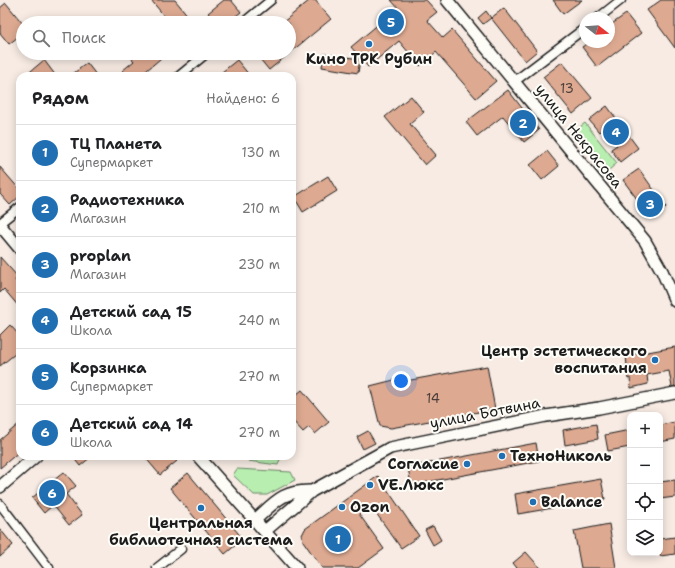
<!DOCTYPE html>
<html lang="ru">
<meta charset="utf-8">
<style>
body{margin:0;font-family:"Shantell Sans",sans-serif;background:#f2f2f2;color:#202124}
.controls{position:absolute;right:12px;bottom:12px;display:grid;overflow:hidden;border-radius:8px;box-shadow:0 2px 10px #0003}
.controls button{width:36px;height:36px;display:grid;place-items:center;padding:0;border:0;border-bottom:1px solid #e0e0e0;background:#fff;color:#202124;font:20px sans-serif}
.compass{position:absolute;left:579px;top:12px;width:36px;height:36px;border-radius:50%;background:#fff;box-shadow:0 2px 10px #0003;rotate:107deg}
.you{position:absolute;left:401px;top:381px;width:14px;height:14px;margin:-10px;border:3px solid #fff;border-radius:50%;background:#1a73e8;box-shadow:0 0 0 6px #1a73e833}
.badge{display:grid;place-items:center;width:26px;height:26px;border-radius:50%;background:#1f6fb2;color:#fff;font-size:13px;font-weight:700}
.pin{position:absolute;translate:-50% -50%;border:2px solid #fff;box-shadow:0 1px 4px #0006}
.list{margin:0;padding:0;list-style:none}
h2{display:flex;justify-content:space-between;align-items:center;height:52px;margin:0;padding:0 16px;font-size:17px}
h2 small{font-size:13px;font-weight:400;color:#757577}
.list li{display:grid;grid-template-columns:26px 1fr auto;gap:12px;align-items:center;box-sizing:border-box;height:56px;padding:0 16px;border-top:1px solid #e0e0e0}
.list b{display:block;font-size:15px;white-space:nowrap}
.list p{margin:0;font-size:13px;white-space:nowrap;color:#757577}
.list em{font-size:13px;font-style:normal;color:#757577}
.icon{flex:none;width:22px;height:22px;fill:none;stroke:currentColor;stroke-width:2;stroke-linecap:round;stroke-linejoin:round}
.map{position:relative;flex:none;width:675px;height:568px;overflow:hidden}
.search{position:absolute;background:#fff;box-shadow:0 2px 10px #0003;left:16px;top:16px;width:280px;height:44px;display:flex;align-items:center;gap:10px;box-sizing:border-box;padding:0 14px;border-radius:22px;color:#757577;font-size:15px}
.panel{position:absolute;background:#fff;box-shadow:0 2px 10px #0003;left:16px;top:72px;width:280px;height:388px;border-radius:12px}
.map>svg:first-child{display:block}
.green{fill:#b8eeb0;stroke:#6a8566}
.building{fill:#dda991;stroke:#1c1c1c}
.lines{fill:none;stroke-linecap:round;stroke-linejoin:round}
.street-casing{stroke:#1c1c1c;stroke-width:11}
.secondary-casing{stroke:#1c1c1c;stroke-width:14}
.street{stroke:#fdfcf7;stroke-width:8}
.secondary{stroke:#fdfcf7;stroke-width:11}
.poi-dot{fill:#1f6fb2;stroke:#fdfcf7;stroke-width:1.5}
.labels{text-anchor:middle;stroke-width:4;stroke-linejoin:round;paint-order:stroke}
.number-label{font-size:13px;fill:#4c3f39}
.poi-label{font-size:15px;font-weight:bold;fill:#1c1c1c;stroke:#fdfcf7;text-anchor:start}
.street-label{font-size:15px;fill:#1c1c1c;stroke:#fdfcf7}
</style>
<div class="map">
<svg width="675" height="568" viewBox="0 0 675 568">
<rect width="100%" height="100%" fill="#f7ebe3"/>
<filter id="ink" filterUnits="userSpaceOnUse"><feTurbulence type="fractalNoise" baseFrequency=".025" numOctaves="2"/><feDisplacementMap in="SourceGraphic" scale="8" xChannelSelector="R" yChannelSelector="G"/><feConvolveMatrix kernelMatrix="1 2 1 2 8 2 1 2 1" color-interpolation-filters="sRGB"/></filter>
<g filter="url(#ink)">
<!-- green -->
<path class="green" d="M 585,123 L 617,163 L 609,170 L 576,130 Z
M 255,456 L 281,456 L 278,465 L 248,461 Z
M 237,469 L 291,472 L 295,480 L 267,495 L 254,495 L 233,475 Z"/>
<!-- building -->
<path class="building" d="M 151,0 L 175,0 L 194,23 L 170,23 Z
M 224,0 L 231,0 L 241,12 L 227,23 L 226,23 L 222,18 L 216,23 L 208,13 Z
M 310,0 L 315,0 L 331,19 L 269,70 L 255,53 L 289,53 L 289,23 L 282,23 Z
M 391,0 L 426,0 L 437,12 L 427,20 L 443,38 L 452,30 L 496,81 L 476,98 L 436,52 L 420,66 L 399,41 L 368,67 L 351,47 L 398,8 Z
M 553,0 L 582,0 L 563,14 Z
M 661,0 L 675,0 L 675,48 L 647,10 Z
M 6,3 L 23,24 L 23,33 L 9,44 L 0,33 L 0,8 Z
M 504,8 L 537,51 L 525,61 L 491,18 Z
M 486,11 L 491,18 L 483,24 L 478,18 Z
M 626,14 L 641,33 L 597,67 L 582,47 L 589,42 L 609,42 L 609,26 Z
M 127,53 L 167,53 L 140,76 L 127,76 L 122,71 L 134,61 Z
M 324,54 L 360,59 L 358,73 L 322,67 Z
M 44,60 L 56,76 L 25,76 Z
M 237,60 L 250,76 L 217,76 Z
M 562,62 L 592,98 L 573,114 L 543,77 Z
M 87,63 L 97,76 L 70,76 Z
M 508,90 L 539,130 L 524,142 L 503,116 L 477,136 L 466,122 Z
M 411,96 L 424,112 L 410,124 L 436,155 L 425,165 L 385,117 Z
M 607,106 L 638,148 L 620,162 L 611,149 L 617,145 L 604,128 L 599,132 L 589,120 Z
M 547,151 L 559,166 L 542,180 L 530,165 Z
M 0,167 L 20,190 L 20,196 L 10,205 L 0,194 Z
M 639,169 L 666,207 L 651,218 L 623,180 Z
M 328,176 L 337,191 L 303,212 L 294,197 Z
M 0,257 L 18,277 L 15,280 L 20,286 L 20,308 L 4,289 L 0,293 Z
M 10,325 L 20,336 L 20,350 L 0,366 L 0,335 Z
M 675,347 L 675,386 L 672,387 L 669,371 L 647,375 L 648,384 L 631,388 L 630,378 L 628,379 L 625,366 L 627,366 L 626,356 Z
M 487,366 L 495,409 L 391,428 L 380,426 L 370,386 L 394,380 L 400,382 Z
M 302,390 L 329,422 L 315,434 L 309,427 L 303,432 L 292,420 L 292,398 Z
M 675,422 L 675,439 L 660,442 L 660,425 Z
M 20,423 L 20,451 L 0,468 L 0,440 Z
M 596,424 L 598,439 L 565,445 L 563,430 Z
M 630,430 L 630,447 L 608,451 L 605,435 Z
M 368,431 L 375,443 L 363,449 L 357,437 Z
M 536,443 L 539,461 L 411,485 L 408,467 Z
M 72,456 L 92,456 L 80,466 Z
M 144,456 L 172,456 L 177,461 L 160,475 Z
M 64,472 L 76,486 L 66,494 L 82,515 L 69,525 L 53,505 L 44,513 L 32,498 Z
M 188,473 L 243,539 L 225,554 L 170,488 Z
M 378,476 L 419,536 L 401,548 L 371,506 L 359,514 L 384,549 L 358,568 L 322,568 L 303,541 L 302,535 L 305,529 Z
M 601,479 L 605,499 L 518,514 L 515,494 Z
M 675,480 L 675,497 L 660,499 L 660,482 Z
M 609,524 L 616,568 L 581,568 L 574,531 Z
M 433,526 L 441,540 L 433,545 L 425,530 Z
M 0,529 L 13,545 L 0,557 Z
M 675,537 L 675,554 L 660,556 L 660,539 Z
M 526,552 L 534,561 L 540,568 L 517,568 L 513,563 Z"/>
<g class="lines">
<!-- street casing -->
<g class="street-casing">
<path id="street" d="M 598,18 L 621,0
M 243,23 L 271,0
M 179,76 L 207,53
M 515,81 L 585,28
M 0,223 L 20,207
M 0,504 L 49,568
M 157,568 L 181,549"/>
</g>
<!-- secondary casing -->
<g class="secondary-casing">
<path id="secondary" d="M 447,0 L 645,241 L 662,271 L 675,301
M 0,225 L 20,249
M 198,456 L 297,568
M 0,487 L 36,456
M 255,520 C 275,502 283,490 312,491
M 265,531 L 312,491 L 390,448 L 546,416 L 599,408 L 675,393"/>
</g>
<!-- street -->
<use href="#street" class="street"/>
<!-- secondary -->
<use href="#secondary" class="secondary"/>
</g>
</g>
<!-- markers -->
<g class="poi-dot">
<circle cx="369" cy="44" r="4"/>
<circle cx="655" cy="360" r="4"/>
<circle cx="502" cy="456" r="4"/>
<circle cx="467" cy="464" r="4"/>
<circle cx="370" cy="485" r="4"/>
<circle cx="533" cy="502" r="4"/>
<circle cx="342" cy="507" r="4"/>
<circle cx="201" cy="508" r="4"/>
</g>
<g class="labels">
<!-- number labels -->
<g class="number-label">
<text x="567" y="93">13</text>
<text x="433" y="403">14</text>
</g>
<!-- poi labels -->
<g class="poi-label">
<text x="369" y="64" text-anchor="middle">Кино ТРК Рубин</text>
<text x="647" y="356" text-anchor="end">Центр эстетического<tspan x="647" dy="17">воспитания</tspan></text>
<text x="510" y="461">ТехноНиколь</text>
<text x="459" y="469" text-anchor="end">Согласие</text>
<text x="378" y="490">VE.Люкс</text>
<text x="541" y="507">Balance</text>
<text x="350" y="512">Ozon</text>
<text x="201" y="528" text-anchor="middle">Центральная<tspan x="201" dy="17">библиотечная система</tspan></text>
</g>
<!-- street labels -->
<g class="street-label">
<text transform="translate(579 136) rotate(51)" y="5">улица Некрасова</text>
<text transform="translate(485 413) rotate(-11)" y="5">улица Ботвина</text>
</g>
</g>
</svg>
<div class="controls">
<button>+</button>
<button>−</button>
<button><svg class="icon" aria-label="locate" viewBox="0 0 24 24"><circle cx="12" cy="12" r="6"/><path d="M12 2v4M12 18v4M2 12h4M18 12h4"/></svg></button>
<button><svg class="icon" aria-label="layers" viewBox="0 0 24 24"><path d="M12 4l9 5-9 5-9-5zM3 14l9 5 9-5"/></svg></button>
</div>
<svg class="compass" viewBox="-18 -18 36 36"><path d="M0-13l5 13h-10z" fill="#e53935"/><path d="M0 13l5-13h-10z" fill="#757577"/></svg>
<div class="you"></div>
<div class="pin badge" style="left:338px;top:539px">1</div>
<div class="pin badge" style="left:523px;top:123px">2</div>
<div class="pin badge" style="left:650px;top:204px">3</div>
<div class="pin badge" style="left:616px;top:132px">4</div>
<div class="pin badge" style="left:391px;top:22px">5</div>
<div class="pin badge" style="left:52px;top:493px">6</div>
<div class="search"><svg class="icon" aria-label="search" viewBox="0 0 24 24"><circle cx="10" cy="10" r="6"/><path d="M15 15l6 6"/></svg>Поиск</div>
<section class="panel">
<h2>Рядом<small>Найдено: 6</small></h2>
<ul class="list">
<li><span class="badge">1</span><div><b>ТЦ Планета</b><p>Супермаркет</p></div><em>130 m</em></li>
<li><span class="badge">2</span><div><b>Радиотехника</b><p>Магазин</p></div><em>210 m</em></li>
<li><span class="badge">3</span><div><b>proplan</b><p>Магазин</p></div><em>230 m</em></li>
<li><span class="badge">4</span><div><b>Детский сад 15</b><p>Школа</p></div><em>240 m</em></li>
<li><span class="badge">5</span><div><b>Корзинка</b><p>Супермаркет</p></div><em>270 m</em></li>
<li><span class="badge">6</span><div><b>Детский сад 14</b><p>Школа</p></div><em>270 m</em></li>
</ul>
</section>
</div>
